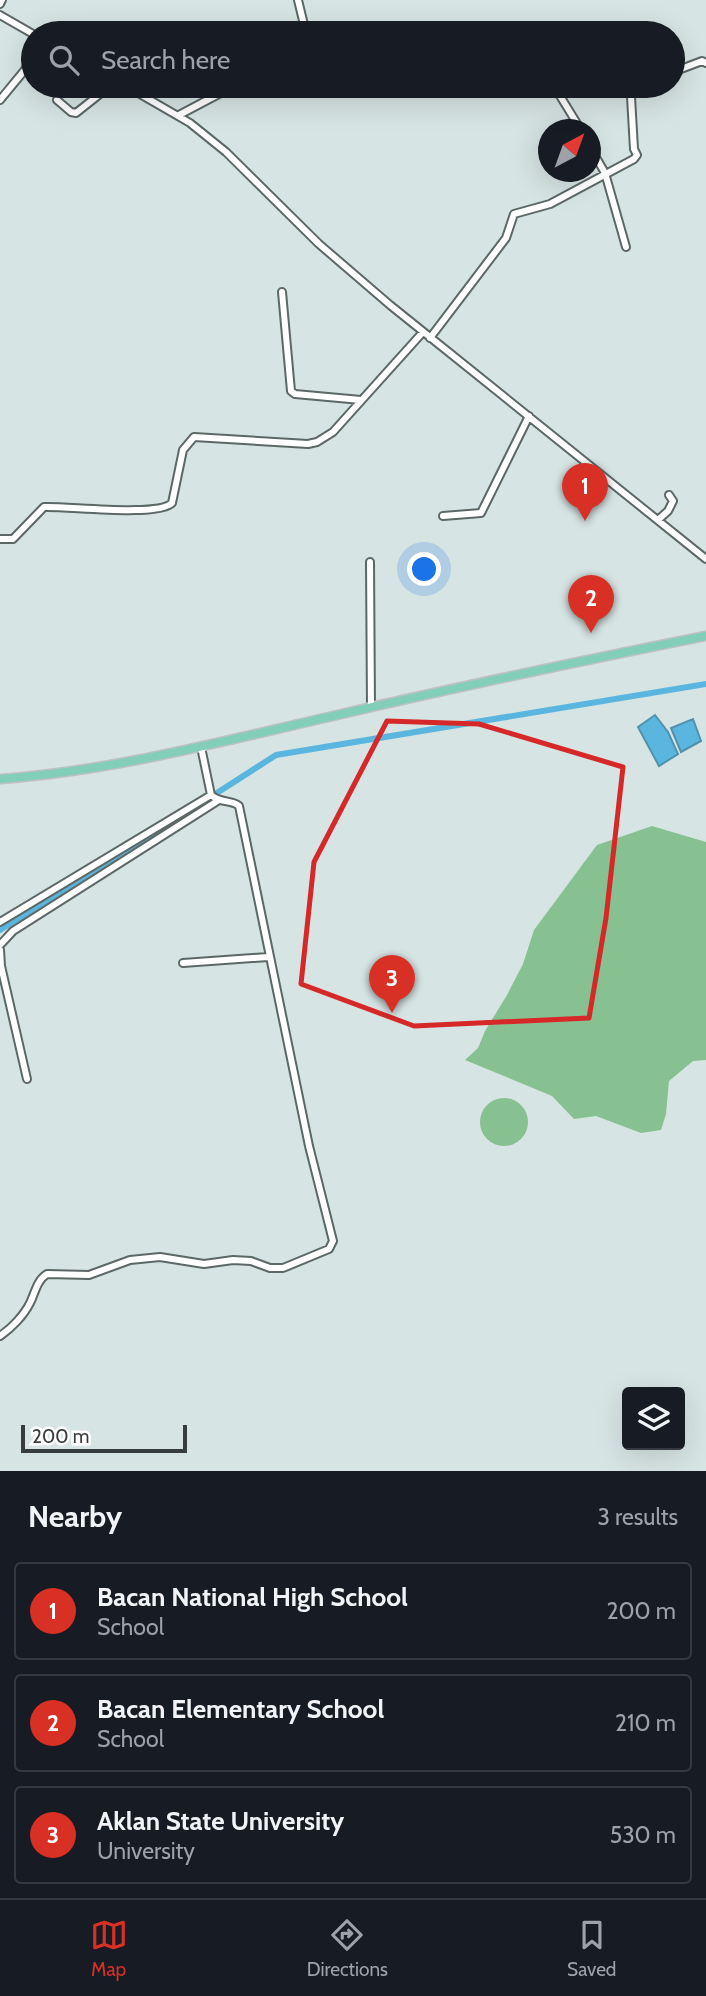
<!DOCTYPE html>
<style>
body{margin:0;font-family:Cabin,sans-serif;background:#20242c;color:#f1f3f6}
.controls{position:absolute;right:21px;bottom:21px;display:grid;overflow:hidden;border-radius:7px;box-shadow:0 7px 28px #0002}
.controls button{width:63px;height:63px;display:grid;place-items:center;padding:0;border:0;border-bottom:2px solid #363941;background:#171b24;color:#f1f3f6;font:35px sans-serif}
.compass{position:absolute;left:538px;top:119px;width:63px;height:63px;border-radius:50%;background:#171b24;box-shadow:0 7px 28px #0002;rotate:41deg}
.scale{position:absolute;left:21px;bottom:18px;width:166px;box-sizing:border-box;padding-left:7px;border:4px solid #373d3c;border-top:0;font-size:19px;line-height:24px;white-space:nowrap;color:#373d3c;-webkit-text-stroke:5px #fff;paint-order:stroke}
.you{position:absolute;left:425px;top:570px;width:24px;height:24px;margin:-18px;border:5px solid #fff;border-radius:50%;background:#1a73e8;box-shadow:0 0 0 10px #1a73e833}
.badge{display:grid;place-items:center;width:46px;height:46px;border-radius:50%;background:#d93025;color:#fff;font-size:23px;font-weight:700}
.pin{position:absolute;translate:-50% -58px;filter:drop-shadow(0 2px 4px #0008)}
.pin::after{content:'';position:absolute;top:37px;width:24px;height:21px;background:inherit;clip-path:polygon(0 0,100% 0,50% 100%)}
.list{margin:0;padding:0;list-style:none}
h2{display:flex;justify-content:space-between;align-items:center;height:91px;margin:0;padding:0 28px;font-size:30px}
h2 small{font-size:23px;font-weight:400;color:#9ea1a6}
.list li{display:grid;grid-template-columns:46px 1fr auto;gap:21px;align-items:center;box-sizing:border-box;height:98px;margin:0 14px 14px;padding:0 14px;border:2px solid #363941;border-radius:7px}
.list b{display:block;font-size:26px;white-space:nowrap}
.list p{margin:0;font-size:23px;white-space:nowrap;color:#9ea1a6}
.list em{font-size:23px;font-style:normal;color:#9ea1a6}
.icon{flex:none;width:38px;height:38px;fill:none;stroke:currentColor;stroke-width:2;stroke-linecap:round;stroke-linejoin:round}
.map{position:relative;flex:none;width:706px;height:1471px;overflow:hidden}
.search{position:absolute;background:#171b24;box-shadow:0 7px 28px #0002;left:21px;right:21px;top:21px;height:77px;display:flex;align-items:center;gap:18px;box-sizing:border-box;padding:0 24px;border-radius:38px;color:#9ea1a6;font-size:26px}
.sheet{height:427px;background:#171b24}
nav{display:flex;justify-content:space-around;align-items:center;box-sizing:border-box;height:98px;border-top:2px solid #363941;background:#171b24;font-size:19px;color:#9ea1a6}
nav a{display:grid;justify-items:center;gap:4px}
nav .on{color:#d93025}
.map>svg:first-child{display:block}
.green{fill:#87c091}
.water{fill:#5bb6df;stroke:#5092ae;stroke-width:2}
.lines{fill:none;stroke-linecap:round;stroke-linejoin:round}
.canal{stroke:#5bb6df;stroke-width:6}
.minor-casing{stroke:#5b6866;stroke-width:10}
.major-casing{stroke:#bfc1c1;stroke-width:11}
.minor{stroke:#fff;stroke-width:6}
.major{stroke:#82ceb9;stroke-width:8}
.marked{fill:none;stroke:#d62828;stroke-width:5;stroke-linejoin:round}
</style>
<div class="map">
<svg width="706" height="1471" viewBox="0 0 706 1471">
<rect width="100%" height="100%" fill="#d6e4e3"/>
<!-- green -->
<path class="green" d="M 652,826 L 706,842 L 706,1060 L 693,1061 L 669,1081 L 666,1114 L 661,1130 L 641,1133 L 596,1116 L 574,1119 L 552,1096 L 465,1060 L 478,1048 L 485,1031 L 507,995 L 523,964 L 534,930 L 597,845 Z
M480 1122a24 24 0 1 1 48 0a24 24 0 1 1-48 0Z"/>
<!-- water -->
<path class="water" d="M 655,715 L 668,732 L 678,754 L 659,766 L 638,727 Z
M 693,719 L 701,741 L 681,752 L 671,728 Z"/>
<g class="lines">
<!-- canal -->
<path class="canal" d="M 209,798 L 276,755 L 706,684
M 0,930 L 155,832"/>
<!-- minor casing -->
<g class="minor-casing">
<path id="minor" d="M 298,0 L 306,33
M 0,4 L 2,0
M 0,15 L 33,34
M 673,72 L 702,61 L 706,63
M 126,86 L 190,123 L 226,152 L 319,244 L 390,305 L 706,559
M 554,86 L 581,130
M 0,100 L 33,60
M 57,100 L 71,112 L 76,113 L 110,86
M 179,115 L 234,86
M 590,147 L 605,173 L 626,247
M 282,292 L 291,391 L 295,394 L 361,400
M 430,338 L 506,238 L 514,214 L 550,204 L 634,159 L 637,155 L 634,149 L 631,97 L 633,91 L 638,86
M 443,516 L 481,513 L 529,416
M 659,519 L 668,511 L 673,501 L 669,495
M 0,539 L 13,539 L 44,507 C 69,506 158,517 172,503 L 183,450 L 194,437 L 308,444 L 317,442 L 333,432 L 423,332
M 370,562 L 371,707
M 0,922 L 211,795
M 0,945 L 13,931 L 219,800
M 0,950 L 1,966 L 27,1079
M 183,963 L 268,957
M 0,1336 C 12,1328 24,1315 30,1303 C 35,1293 37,1280 47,1274 L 89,1275 L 130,1260 L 160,1257 L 204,1264 L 233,1260 L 251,1261 L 270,1268 L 283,1268 L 329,1249 L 333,1241 L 309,1146 L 239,806 C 231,799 221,804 211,795 L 201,747"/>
</g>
<!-- major casing -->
<g class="major-casing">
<path id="major" d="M 0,779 C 113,771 223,741 333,716 C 457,687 581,661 706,636"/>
</g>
<!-- minor -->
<use href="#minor" class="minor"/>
<!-- major -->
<use href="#major" class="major"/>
</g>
<!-- marked area -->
<path class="marked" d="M 387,721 L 479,724 L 623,767 L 606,918 L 589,1018 L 414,1026 L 301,984 L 314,862 Z"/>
</svg>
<div class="controls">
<button><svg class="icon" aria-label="layers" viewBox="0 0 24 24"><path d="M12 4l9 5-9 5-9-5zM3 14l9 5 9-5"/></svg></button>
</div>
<svg class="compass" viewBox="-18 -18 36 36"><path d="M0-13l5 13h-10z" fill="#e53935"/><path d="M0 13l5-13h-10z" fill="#9ea1a6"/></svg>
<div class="scale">200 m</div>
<div class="you"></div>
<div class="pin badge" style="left:585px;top:521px">1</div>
<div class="pin badge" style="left:591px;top:633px">2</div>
<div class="pin badge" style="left:392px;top:1013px">3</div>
<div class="search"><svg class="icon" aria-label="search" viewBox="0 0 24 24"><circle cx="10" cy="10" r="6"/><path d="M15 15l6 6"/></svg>Search here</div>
</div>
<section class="sheet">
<h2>Nearby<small>3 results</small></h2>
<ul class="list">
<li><span class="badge">1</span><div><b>Bacan National High School</b><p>School</p></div><em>200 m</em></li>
<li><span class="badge">2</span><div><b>Bacan Elementary School</b><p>School</p></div><em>210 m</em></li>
<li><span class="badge">3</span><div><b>Aklan State University</b><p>University</p></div><em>530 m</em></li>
</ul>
</section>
<nav>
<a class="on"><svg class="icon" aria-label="map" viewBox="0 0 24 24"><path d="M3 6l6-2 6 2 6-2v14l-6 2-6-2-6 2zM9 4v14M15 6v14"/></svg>Map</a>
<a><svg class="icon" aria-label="directions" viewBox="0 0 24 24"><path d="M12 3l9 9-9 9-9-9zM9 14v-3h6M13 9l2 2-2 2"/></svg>Directions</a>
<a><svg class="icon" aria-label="saved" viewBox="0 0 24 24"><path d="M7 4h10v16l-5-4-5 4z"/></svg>Saved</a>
</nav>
